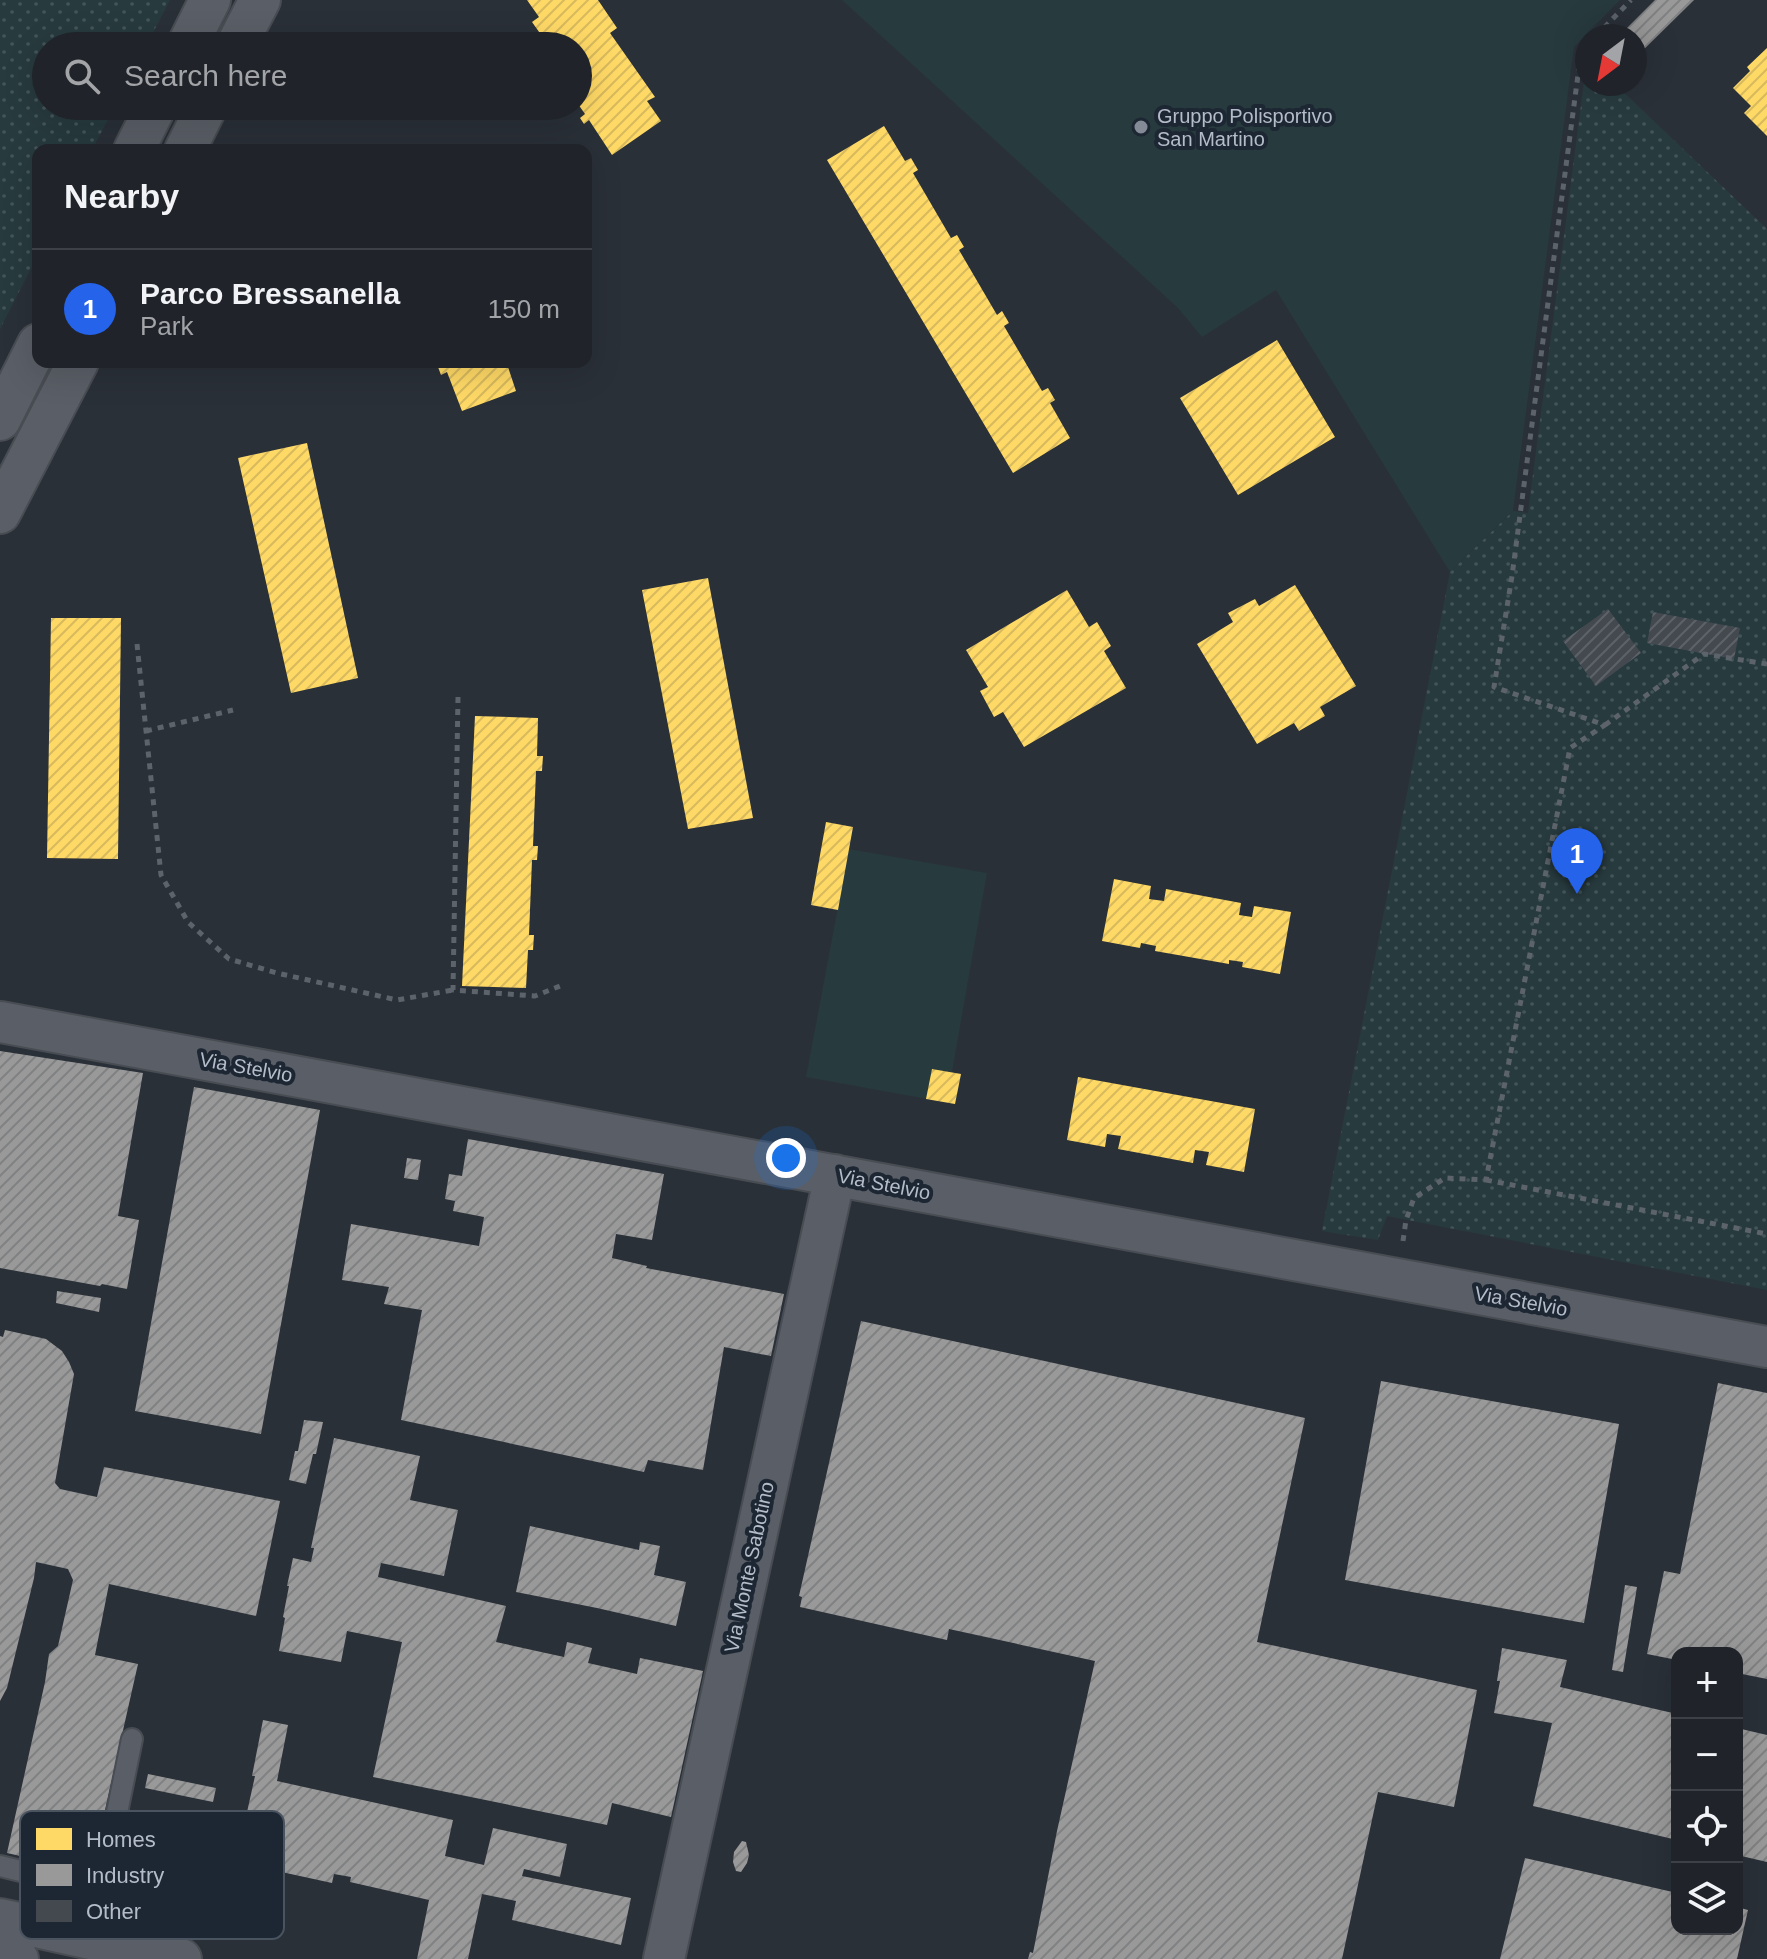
<!DOCTYPE html>
<meta charset="utf-8">
<style>
body{margin:0;font-family:Arial,sans-serif;background:#282c32;color:#f1f3f6}
.controls{position:absolute;right:24px;bottom:24px;display:grid;overflow:hidden;border-radius:16px;box-shadow:0 8px 32px #0002}
.controls button{width:72px;height:72px;display:grid;place-items:center;padding:0;border:0;border-bottom:2px solid #3d4147;background:#20242a;color:#f1f3f6;font:40px sans-serif}
.compass{position:absolute;left:1575px;top:24px;width:72px;height:72px;border-radius:50%;background:#20242a;box-shadow:0 8px 32px #0002;rotate:212deg}
.you{position:absolute;left:786px;top:1158px;width:28px;height:28px;margin:-20px;border:6px solid #fff;border-radius:50%;background:#1a73e8;box-shadow:0 0 0 12px #1a73e833}
.badge{display:grid;place-items:center;width:52px;height:52px;border-radius:50%;background:#2563eb;color:#fff;font-size:26px;font-weight:700}
.pin{position:absolute;translate:-50% -66px;filter:drop-shadow(0 2px 4px #0008)}
.pin::after{content:'';position:absolute;top:42px;width:28px;height:24px;background:inherit;clip-path:polygon(0 0,100% 0,50% 100%)}
.list{margin:0;padding:0;list-style:none}
h2{display:flex;justify-content:space-between;align-items:center;height:104px;margin:0;padding:0 32px;font-size:34px}
h2 small{font-size:26px;font-weight:400;color:#a2a4a8}
.list li{display:grid;grid-template-columns:52px 1fr auto;gap:24px;align-items:center;box-sizing:border-box;height:120px;padding:0 32px;border-top:2px solid #3d4147}
.list b{display:block;font-size:30px;white-space:nowrap}
.list p{margin:0;font-size:26px;white-space:nowrap;color:#a2a4a8}
.list em{font-size:26px;font-style:normal;color:#a2a4a8}
.icon{flex:none;width:44px;height:44px;fill:none;stroke:currentColor;stroke-width:2;stroke-linecap:round;stroke-linejoin:round}
.map{position:relative;flex:none;width:1767px;height:1959px;overflow:hidden}
.search{position:absolute;background:#20242a;box-shadow:0 8px 32px #0002;left:32px;top:32px;width:560px;height:88px;display:flex;align-items:center;gap:20px;box-sizing:border-box;padding:0 28px;border-radius:44px;color:#a2a4a8;font-size:30px}
.panel{position:absolute;background:#20242a;box-shadow:0 8px 32px #0002;left:32px;top:144px;width:560px;height:224px;border-radius:16px}
.map>svg:first-child{display:block}
.grass{fill:#273a3e}
.park{fill:url(#park-dots)}
.homes{fill:url(#homes-hatch)}
.industry{fill:url(#industry-hatch)}
.building{fill:url(#building-hatch)}
.lines{fill:none;stroke-linecap:round;stroke-linejoin:round}
.lane-casing{stroke:#484c53;stroke-width:24}
.street-casing{stroke:#484c53;stroke-width:44}
.path{stroke:#5d636a;stroke-width:5;stroke-dasharray:6 6;stroke-linecap:butt}
.lane{stroke:#5a5e66;stroke-width:20}
.street{stroke:#5a5e66;stroke-width:40}
.poi-dot{fill:#848b96;stroke:#1d2633;stroke-width:3}
.labels{text-anchor:middle;stroke-width:8;stroke-linejoin:round;paint-order:stroke}
.poi-label{font-size:20px;fill:#b4bcc9;stroke:#1d2633;text-anchor:start}
.street-label{font-size:20px;fill:#b4bcc9;stroke:#1d2633}
.key{fill:#1d2633;stroke:#4a5360;stroke-width:2}
.key-label{font-size:22px;fill:#b4bcc9}
</style>
<div class="map">
<svg width="1767" height="1959" viewBox="0 0 1767 1959">
<defs>
<pattern id="park-dots" width="8" height="8" patternUnits="userSpaceOnUse" patternTransform="scale(2)"><rect width="8" height="8" fill="#273a3e"/><path d="M2 2h.1M6 6h.1" fill="none" stroke="#445559" stroke-width="1.8" stroke-linecap="round"/></pattern>
<pattern id="homes-hatch" width="6" height="6" patternUnits="userSpaceOnUse" patternTransform="scale(2)"><rect width="6" height="6" fill="#ffd966"/><path d="M-1 1l2-2M0 6l6-6M5 7l2-2" fill="none" stroke="#d7b95e"/></pattern>
<pattern id="industry-hatch" width="6" height="6" patternUnits="userSpaceOnUse" patternTransform="scale(2)"><rect width="6" height="6" fill="#999"/><path d="M-1 1l2-2M0 6l6-6M5 7l2-2" fill="none" stroke="#808182"/></pattern>
<pattern id="building-hatch" width="6" height="6" patternUnits="userSpaceOnUse" patternTransform="scale(2)"><rect width="6" height="6" fill="#444950"/><path d="M-1 1l2-2M0 6l6-6M5 7l2-2" fill="none" stroke="#5d6168"/></pattern>
</defs>
<rect width="100%" height="100%" fill="#2a3038"/>
<!-- grass -->
<path class="grass" d="M 842,0 L 1620,0 L 1574,47 L 1513,511 L 1450,572 L 1276,290 L 1202,337 L 1178,308 Z
M 849,849 L 987,873 L 952,1072 L 961,1074 L 955,1104 L 806,1077 Z"/>
<!-- park -->
<path class="park" d="M 0,0 L 170,0 L 146,46 L 46,46 L 46,106 L 115,106 L 92,150 L 38,150 L 38,255 L 0,329 Z
M 1587,59 L 1587,84 L 1615,84 L 1767,229 L 1767,1290 L 1387,1216 L 1378,1240 L 1322,1231 L 1450,572 L 1513,511 L 1528,513 Z"/>
<!-- homes -->
<path class="homes" d="M 527,0 L 598,0 L 617,28 L 610,33 L 655,97 L 647,101 L 661,121 L 612,155 L 589,120 L 584,124 L 580,118 L 585,114 L 578,104 L 578,46 L 549,46 L 532,22 L 539,17 Z
M 1767,48 L 1767,136 L 1744,113 L 1751,106 L 1733,88 L 1750,71 L 1747,67 Z
M 884,126 L 905,161 L 911,158 L 918,170 L 913,173 L 951,238 L 957,235 L 964,247 L 959,250 L 997,315 L 1002,311 L 1009,323 L 1004,326 L 1042,391 L 1048,388 L 1055,400 L 1050,403 L 1070,438 L 1013,473 L 827,160 Z
M 1277,340 L 1335,437 L 1238,495 L 1180,398 Z
M 443,362 L 515,362 L 516,365 L 508,367 L 516,391 L 462,411 L 447,372 L 441,375 L 438,367 L 444,365 Z
M 307,443 L 358,678 L 291,693 L 238,458 Z
M 708,578 L 753,818 L 688,829 L 642,590 Z
M 1295,585 L 1356,686 L 1320,707 L 1325,716 L 1299,731 L 1294,723 L 1257,744 L 1197,644 L 1233,622 L 1228,613 L 1255,599 L 1259,606 Z
M 1067,590 L 1089,627 L 1097,622 L 1111,646 L 1104,651 L 1126,688 L 1024,747 L 1003,712 L 994,717 L 980,691 L 988,687 L 966,650 Z
M 51,618 L 121,618 L 118,859 L 47,858 Z
M 475,716 L 538,718 L 537,756 L 543,756 L 542,771 L 536,771 L 533,846 L 538,846 L 537,860 L 532,860 L 529,935 L 534,935 L 533,950 L 528,950 L 526,988 L 462,986 Z
M 826,822 L 853,827 L 838,910 L 811,905 Z
M 1114,879 L 1151,886 L 1149,899 L 1164,901 L 1166,889 L 1241,903 L 1239,915 L 1252,917 L 1254,906 L 1291,912 L 1280,974 L 1242,967 L 1243,962 L 1229,960 L 1229,964 L 1155,951 L 1156,946 L 1141,943 L 1140,948 L 1102,941 Z
M 932,1069 L 961,1074 L 955,1104 L 926,1099 Z
M 1078,1077 L 1255,1109 L 1244,1172 L 1206,1165 L 1209,1152 L 1195,1150 L 1193,1163 L 1118,1149 L 1121,1136 L 1107,1134 L 1105,1147 L 1067,1140 Z"/>
<!-- industry -->
<path class="industry" d="M 1655,0 L 1694,0 L 1635,58 L 1635,36 L 1619,36 Z
M 0,1051 L 143,1073 L 118,1216 L 139,1220 L 127,1289 L 102,1284 L 100,1286 L 0,1268 Z
M 194,1087 L 320,1110 L 261,1434 L 135,1411 Z
M 468,1139 L 664,1174 L 652,1240 L 616,1234 L 612,1258 L 647,1266 L 646,1268 L 784,1294 L 771,1356 L 724,1347 L 703,1470 L 648,1460 L 644,1472 L 401,1420 L 422,1310 L 384,1304 L 389,1287 L 342,1280 L 351,1224 L 479,1246 L 484,1217 L 453,1211 L 455,1201 L 445,1199 L 449,1174 L 462,1176 Z
M 407,1158 L 421,1160 L 418,1180 L 404,1178 Z
M 57,1291 L 101,1298 L 99,1312 L 56,1303 Z
M 861,1321 L 1305,1418 L 1257,1642 L 1477,1690 L 1454,1807 L 1378,1792 L 1342,1959 L 1028,1959 L 1030,1952 L 1033,1953 L 1057,1831 L 1095,1661 L 949,1629 L 947,1640 L 800,1607 L 802,1597 L 799,1596 Z
M 5,1330 L 46,1339 L 62,1351 L 69,1362 L 74,1374 L 55,1483 L 60,1489 L 97,1497 L 104,1467 L 280,1501 L 256,1616 L 109,1584 L 95,1655 L 138,1664 L 91,1872 L 7,1853 L 45,1682 L 49,1654 L 58,1646 L 73,1580 L 68,1569 L 36,1562 L 34,1578 L 7,1688 L 0,1701 L 0,1336 L 3,1337 Z
M 1381,1381 L 1619,1424 L 1584,1623 L 1345,1580 Z
M 1718,1383 L 1767,1393 L 1767,1679 L 1737,1673 L 1737,1653 L 1677,1653 L 1677,1660 L 1647,1654 L 1664,1571 L 1680,1574 Z
M 304,1420 L 323,1422 L 316,1454 L 313,1454 L 306,1484 L 289,1480 L 295,1451 L 298,1451 Z
M 334,1438 L 420,1456 L 410,1500 L 458,1510 L 444,1576 L 381,1563 L 378,1577 L 506,1606 L 496,1642 L 564,1657 L 567,1642 L 592,1648 L 588,1663 L 637,1674 L 640,1658 L 703,1671 L 671,1817 L 612,1803 L 607,1825 L 373,1777 L 402,1642 L 347,1631 L 341,1662 L 279,1651 L 285,1618 L 283,1617 L 289,1586 L 287,1586 L 293,1558 L 311,1562 L 314,1548 L 311,1548 Z
M 530,1526 L 639,1550 L 640,1542 L 660,1546 L 654,1575 L 686,1582 L 676,1626 L 597,1608 L 516,1592 Z
M 1625,1585 L 1637,1587 L 1623,1672 L 1612,1670 Z
M 1502,1648 L 1567,1660 L 1560,1687 L 1677,1714 L 1677,1840 L 1533,1806 L 1552,1723 L 1494,1713 L 1500,1681 L 1497,1681 Z
M 263,1720 L 288,1725 L 277,1781 L 453,1820 L 445,1856 L 484,1865 L 493,1828 L 567,1844 L 560,1877 L 524,1869 L 522,1876 L 631,1898 L 621,1945 L 512,1920 L 516,1901 L 482,1894 L 468,1959 L 417,1959 L 429,1900 L 350,1882 L 351,1877 L 334,1874 L 332,1883 L 236,1862 L 255,1776 L 252,1776 Z
M 1737,1728 L 1767,1735 L 1767,1862 L 1737,1855 Z
M 148,1774 L 216,1788 L 213,1802 L 145,1788 Z
M 742,1841 L 746,1842 L 749,1855 L 747,1863 L 741,1872 L 736,1871 L 733,1862 L 734,1852 Z
M 1525,1858 L 1677,1893 L 1677,1929 L 1737,1929 L 1737,1907 L 1748,1910 L 1737,1959 L 1500,1959 Z"/>
<!-- building -->
<path class="building" d="M 1608,609 L 1641,653 L 1596,686 L 1563,641 Z
M 1653,612 L 1740,628 L 1734,659 L 1647,643 Z"/>
<g class="lines">
<!-- lane casing -->
<g class="lane-casing">
<path id="lane" d="M 0,1866 L 101,1891 L 132,1739"/>
</g>
<!-- street casing -->
<g class="street-casing">
<path id="street" d="M 187,46 L 210,0
M 236,46 L 260,0
M 134,150 L 156,106
M 185,150 L 207,106
M 0,420 L 38,344
M 0,513 L 78,362
M 0,1022 L 1767,1347
M 0,1919 L 181,1959
M 0,1955 L 18,1959
M 664,1959 L 835,1175"/>
</g>
<!-- path -->
<path class="path" d="M 1596,36 L 1631,0
M 137,644 L 161,875 L 188,922 L 229,959 L 277,973 L 397,1000 L 453,990
M 458,697 L 453,990 L 535,996 L 565,984
M 1605,725 L 1704,654 L 1767,664
M 146,731 L 233,710
M 1486,1180 L 1767,1234
M 1403,1241 L 1406,1220 L 1414,1198 L 1445,1178 L 1486,1180 L 1570,748 L 1605,725 L 1494,687 L 1512,576 L 1581,52 L 1587,46"/>
<!-- lane -->
<use href="#lane" class="lane"/>
<!-- street -->
<use href="#street" class="street"/>
</g>
<!-- markers -->
<circle class="poi-dot" cx="1141" cy="127" r="8"/>
<g class="labels">
<!-- poi labels -->
<g class="poi-label">
<text x="1157" y="123">Gruppo Polisportivo<tspan x="1157" dy="23">San Martino</tspan></text>
</g>
<!-- street labels -->
<g class="street-label">
<text transform="translate(246 1067) rotate(10)" y="7">Via Stelvio</text>
<text transform="translate(884 1184) rotate(11)" y="7">Via Stelvio</text>
<text transform="translate(1521 1301) rotate(10)" y="7">Via Stelvio</text>
<text transform="translate(749 1567) rotate(-78)" y="7">Via Monte Sabotino</text>
</g>
</g>
<!-- legend -->
<rect x="20" y="1811" width="264" height="128" rx="12" class="key"/>
<rect x="36" y="1828" width="36" height="22" fill="#ffd966"/>
<rect x="36" y="1864" width="36" height="22" fill="#999"/>
<rect x="36" y="1900" width="36" height="22" fill="#444950"/>
<g class="key-label">
<text x="86" y="1847">Homes</text>
<text x="86" y="1883">Industry</text>
<text x="86" y="1919">Other</text>
</g>
</svg>
<div class="controls">
<button>+</button>
<button>−</button>
<button><svg class="icon" aria-label="locate" viewBox="0 0 24 24"><circle cx="12" cy="12" r="6"/><path d="M12 2v4M12 18v4M2 12h4M18 12h4"/></svg></button>
<button><svg class="icon" aria-label="layers" viewBox="0 0 24 24"><path d="M12 4l9 5-9 5-9-5zM3 14l9 5 9-5"/></svg></button>
</div>
<svg class="compass" viewBox="-18 -18 36 36"><path d="M0-13l5 13h-10z" fill="#e53935"/><path d="M0 13l5-13h-10z" fill="#a2a4a8"/></svg>
<div class="you"></div>
<div class="pin badge" style="left:1577px;top:894px">1</div>
<div class="search"><svg class="icon" aria-label="search" viewBox="0 0 24 24"><circle cx="10" cy="10" r="6"/><path d="M15 15l6 6"/></svg>Search here</div>
<section class="panel">
<h2>Nearby<small></small></h2>
<ul class="list">
<li><span class="badge">1</span><div><b>Parco Bressanella</b><p>Park</p></div><em>150 m</em></li>
</ul>
</section>
</div>
